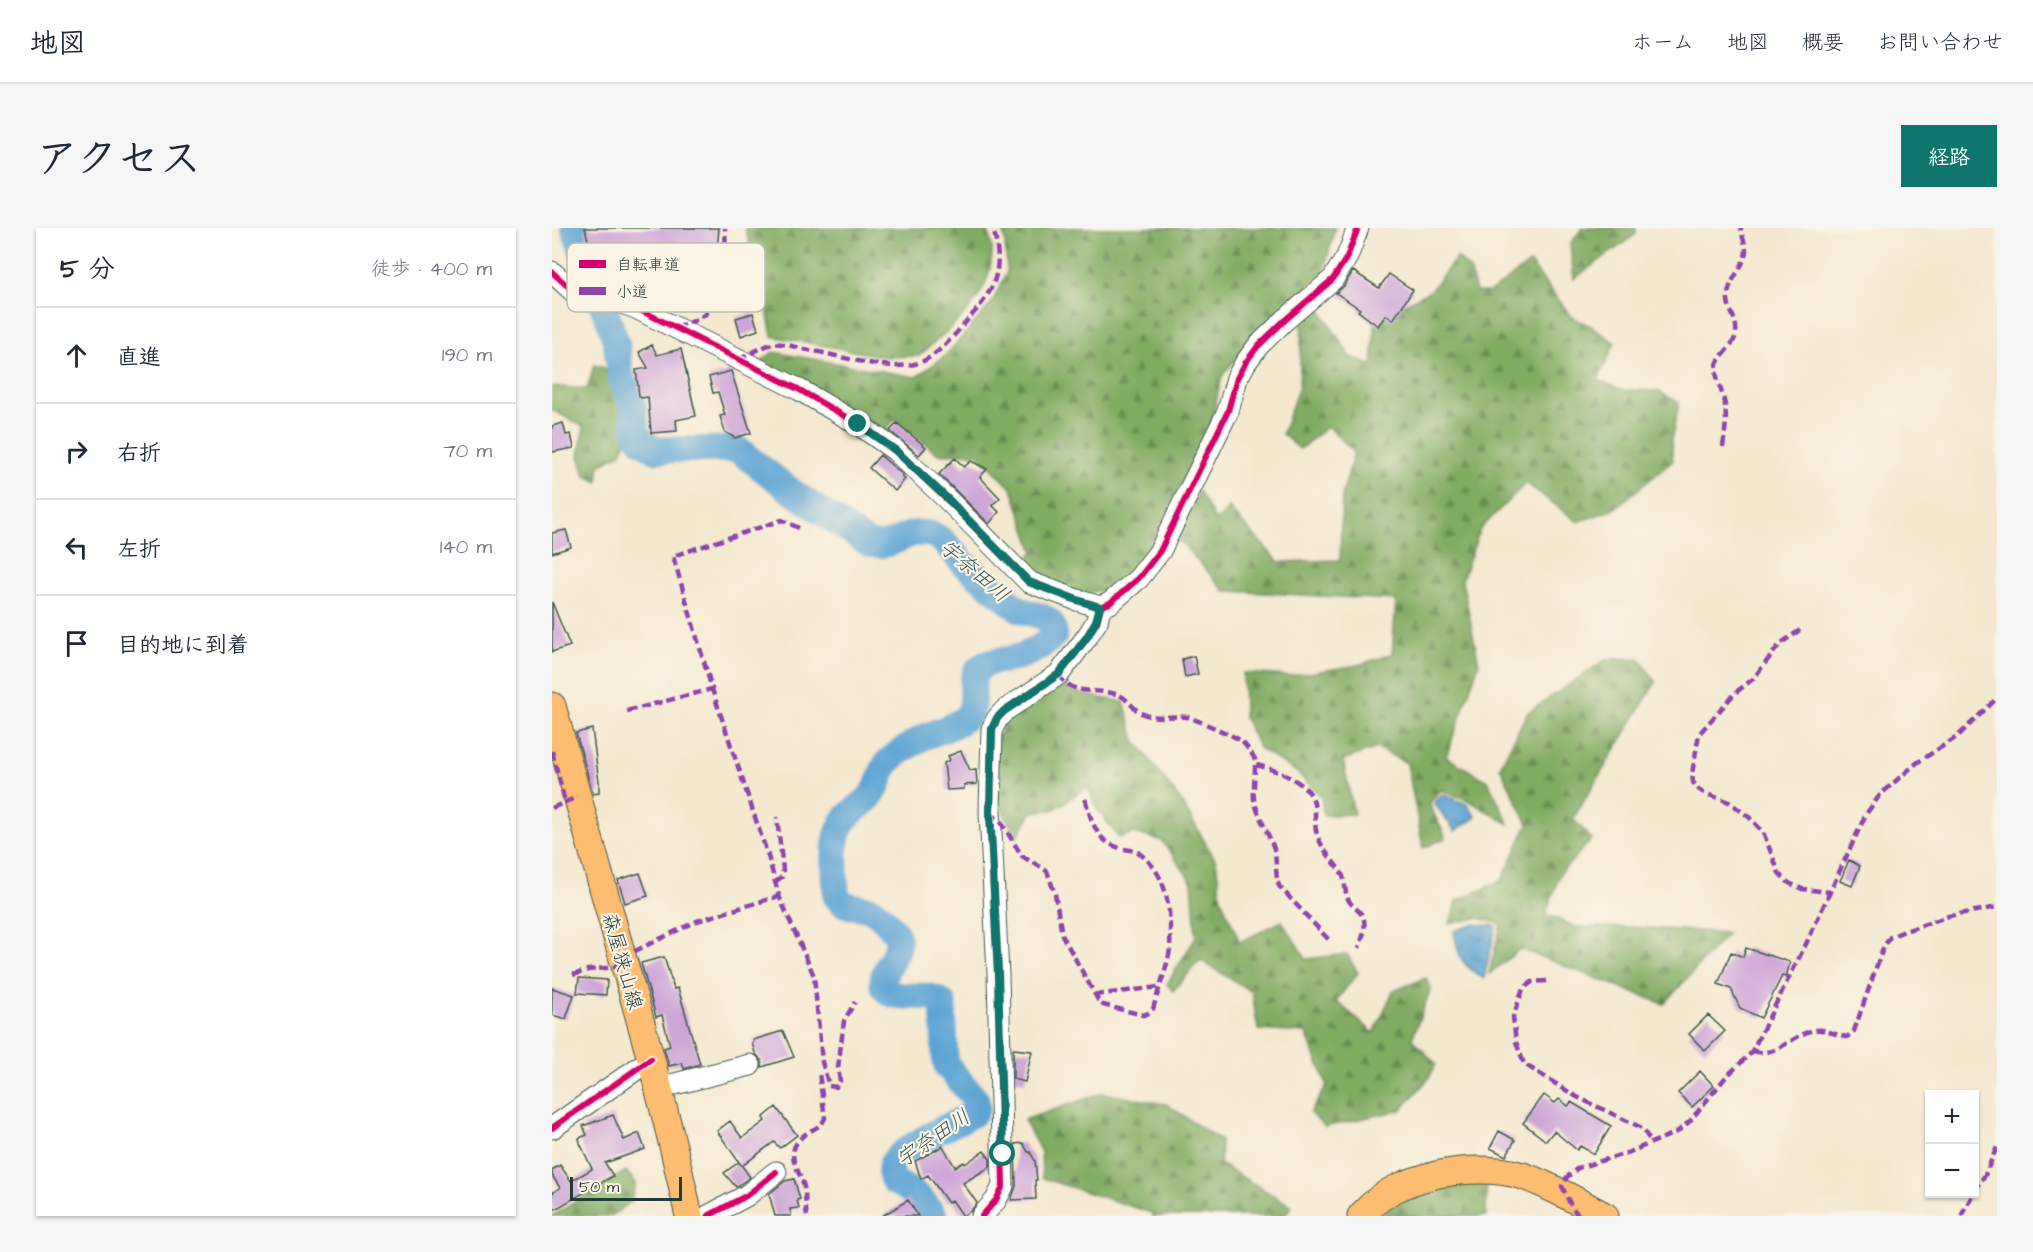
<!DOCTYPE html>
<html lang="ja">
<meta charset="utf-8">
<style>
body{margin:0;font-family:"Architects Daughter","Klee One",sans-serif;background:#f6f6f7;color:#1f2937}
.controls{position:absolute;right:18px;bottom:18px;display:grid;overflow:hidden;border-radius:0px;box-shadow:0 2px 4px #0004}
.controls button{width:54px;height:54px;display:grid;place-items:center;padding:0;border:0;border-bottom:2px solid #e0e1e3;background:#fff;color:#1f2937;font:30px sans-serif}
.scale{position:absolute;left:18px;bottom:15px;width:112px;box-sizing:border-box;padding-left:6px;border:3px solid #1f3d34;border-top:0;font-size:16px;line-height:21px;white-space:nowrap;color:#1f3d34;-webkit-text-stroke:4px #fcf5e5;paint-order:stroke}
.stop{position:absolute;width:18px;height:18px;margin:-14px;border:4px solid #0f766e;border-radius:50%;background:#fff}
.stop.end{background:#0f766e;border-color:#fff;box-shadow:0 2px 6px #0008}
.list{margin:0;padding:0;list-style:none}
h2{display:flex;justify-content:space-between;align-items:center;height:78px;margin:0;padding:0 24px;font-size:26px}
h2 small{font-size:20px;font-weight:400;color:#747a83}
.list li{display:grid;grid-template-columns:39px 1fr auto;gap:18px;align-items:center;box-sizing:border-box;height:96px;padding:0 24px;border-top:2px solid #e0e1e3}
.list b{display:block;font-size:22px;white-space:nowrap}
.list em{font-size:20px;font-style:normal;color:#747a83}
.icon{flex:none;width:33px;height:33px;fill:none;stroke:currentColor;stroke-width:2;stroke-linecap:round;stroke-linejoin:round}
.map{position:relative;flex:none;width:1445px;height:988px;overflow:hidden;border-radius:0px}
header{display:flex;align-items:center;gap:36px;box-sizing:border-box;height:84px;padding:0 30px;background:#fff;border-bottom:2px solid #e0e1e3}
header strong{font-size:28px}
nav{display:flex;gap:33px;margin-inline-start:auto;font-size:21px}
.intro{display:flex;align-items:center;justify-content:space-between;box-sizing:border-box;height:144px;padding:0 36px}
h1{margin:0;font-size:42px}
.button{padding:15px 27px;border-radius:0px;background:#0f766e;color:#fff;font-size:21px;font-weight:700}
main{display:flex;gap:36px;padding:0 36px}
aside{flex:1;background:#fff;border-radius:0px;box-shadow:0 2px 4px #0004}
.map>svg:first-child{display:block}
.forest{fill:url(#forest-firs);stroke:#50744b;stroke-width:1.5}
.water{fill:url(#water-ripples);stroke:#3e7084;stroke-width:1.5}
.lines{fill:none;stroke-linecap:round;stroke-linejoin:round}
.river{stroke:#5da4d4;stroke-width:27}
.building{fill:#cea5d9}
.minor-casing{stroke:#3f574b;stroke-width:23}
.major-casing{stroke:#3f574b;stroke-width:29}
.minor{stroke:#fff;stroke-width:21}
.major{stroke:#fdbc6f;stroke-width:27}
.quiet{stroke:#8e44ad;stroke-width:4.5;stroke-dasharray:9 4.5;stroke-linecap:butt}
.cycleway-casing{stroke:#fcf5e5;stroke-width:10}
.cycleway{stroke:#d6006c;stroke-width:6}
.route{stroke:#0f766e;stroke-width:8}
.labels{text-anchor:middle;stroke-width:4.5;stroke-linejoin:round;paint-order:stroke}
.street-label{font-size:20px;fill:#1f3d34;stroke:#fcf5e5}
.water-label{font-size:21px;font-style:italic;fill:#325c64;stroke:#fcf5e5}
.key{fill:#fcf5e5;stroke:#babeb0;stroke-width:1.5}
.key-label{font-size:16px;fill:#1f3d34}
</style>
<header>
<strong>地図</strong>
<nav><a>ホーム</a><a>地図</a><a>概要</a><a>お問い合わせ</a></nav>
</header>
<div class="intro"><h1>アクセス</h1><a class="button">経路</a></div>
<main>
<aside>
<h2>5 分<small>徒歩 · 400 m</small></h2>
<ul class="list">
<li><svg class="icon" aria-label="ahead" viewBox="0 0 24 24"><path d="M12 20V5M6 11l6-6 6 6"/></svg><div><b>直進</b></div><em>190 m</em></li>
<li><svg class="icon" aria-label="right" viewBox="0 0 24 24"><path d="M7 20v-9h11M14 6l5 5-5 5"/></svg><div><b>右折</b></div><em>70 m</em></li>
<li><svg class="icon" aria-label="left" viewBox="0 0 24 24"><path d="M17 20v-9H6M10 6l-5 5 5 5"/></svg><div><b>左折</b></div><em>140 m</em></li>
<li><svg class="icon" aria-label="arrive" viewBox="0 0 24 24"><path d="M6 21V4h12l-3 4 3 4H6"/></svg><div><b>目的地に到着</b></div></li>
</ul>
</aside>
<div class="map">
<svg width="1445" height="988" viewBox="0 0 1445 988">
<defs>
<pattern id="forest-firs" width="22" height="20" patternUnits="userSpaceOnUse" patternTransform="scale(1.5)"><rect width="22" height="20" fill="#80ab62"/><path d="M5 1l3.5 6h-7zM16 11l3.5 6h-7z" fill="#688c52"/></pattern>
<pattern id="water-ripples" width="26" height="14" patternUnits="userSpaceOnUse" patternTransform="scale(1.5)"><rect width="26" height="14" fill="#5da4d4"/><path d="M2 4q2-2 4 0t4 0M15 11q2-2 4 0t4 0" fill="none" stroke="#4c87ad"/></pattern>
</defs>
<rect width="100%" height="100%" fill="#fcf5e5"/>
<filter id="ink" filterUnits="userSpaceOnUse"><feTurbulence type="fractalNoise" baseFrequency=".0167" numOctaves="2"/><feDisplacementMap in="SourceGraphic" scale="12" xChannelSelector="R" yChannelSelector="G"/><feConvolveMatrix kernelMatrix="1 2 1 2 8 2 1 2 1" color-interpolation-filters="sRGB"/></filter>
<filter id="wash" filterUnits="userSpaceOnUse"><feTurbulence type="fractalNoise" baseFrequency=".008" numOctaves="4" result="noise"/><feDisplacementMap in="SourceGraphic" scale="24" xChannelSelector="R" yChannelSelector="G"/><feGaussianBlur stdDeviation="1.35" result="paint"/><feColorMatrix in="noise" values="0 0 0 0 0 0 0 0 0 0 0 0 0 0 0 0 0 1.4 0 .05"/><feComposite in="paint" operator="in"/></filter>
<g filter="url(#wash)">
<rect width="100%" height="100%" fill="#f4e8cf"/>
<!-- forest -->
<path class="forest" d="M 193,0 L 435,0 C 437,7 440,16 440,23 C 439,73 400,98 367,128 L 334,129 L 220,108 L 211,60 Z
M 450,0 L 783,0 L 772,44 L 702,107 L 670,148 L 659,195 L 593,328 L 560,361 L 523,366 L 488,353 L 472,334 L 482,324 L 460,261 L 425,225 L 386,226 L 343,191 L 331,205 L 209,134 L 221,124 L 364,149 L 393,128 L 439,76 L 455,44 L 453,13 Z
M 1030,0 L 1084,0 L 1084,6 L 1022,51 L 1018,16 Z
M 905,29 L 918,42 L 924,64 L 938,64 L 978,35 L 1020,89 L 1039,98 L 1063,115 L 1046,152 L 1071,162 L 1106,163 L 1127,175 L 1119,213 L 1121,233 L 1062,281 L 1026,294 L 974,255 L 928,301 L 910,352 L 927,436 L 894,529 L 936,553 L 957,596 L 916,572 L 889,562 L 877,576 L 894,610 L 871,620 L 855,535 L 825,520 L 791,532 L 802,586 L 771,587 L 769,568 L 743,543 L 707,520 L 692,490 L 691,445 L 737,448 L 806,437 L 840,426 L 844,372 L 673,363 L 623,308 L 647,263 L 664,293 L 677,280 L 727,334 L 788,332 L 790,267 L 802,224 L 776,198 L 748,221 L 730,206 L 747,158 L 750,91 L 768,81 L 798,128 L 820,138 L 823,95 L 834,86 L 878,63 Z
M 42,137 L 77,147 L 81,161 L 82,195 L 69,225 L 48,237 L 46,254 L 33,248 L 27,228 L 32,199 L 0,182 L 0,158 L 35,161 Z
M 1087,430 L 1104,454 L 1021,591 L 1040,611 L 1008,646 L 994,686 L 1024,699 L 1081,699 L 1176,705 L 1112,776 L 968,721 L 937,746 L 949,696 L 926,690 L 898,695 L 905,673 L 950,652 L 976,596 L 948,539 L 975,485 L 1055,431 Z
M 504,452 C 523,468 548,469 572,474 L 583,512 L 629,573 L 664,633 L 669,671 L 688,714 L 730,693 L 754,731 L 795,726 L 806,745 L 784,773 L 822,805 L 841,763 L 874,750 L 879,760 L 860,811 L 884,836 L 877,850 L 849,882 L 773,899 L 758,885 L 775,857 L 754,805 L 706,802 L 700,764 L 648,732 L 621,763 L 615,756 L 644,709 L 640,654 L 610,613 L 582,605 L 567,610 L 543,578 L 536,559 L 501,582 L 480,584 L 465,609 L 447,577 L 443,516 L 457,485 Z
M 550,865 L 614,876 L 669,913 L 668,936 L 740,978 L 732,988 L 600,988 L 600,985 L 490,950 L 489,924 L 472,892 Z
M 74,943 L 84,955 L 79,974 L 59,988 L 0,988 Z
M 906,953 L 935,954 L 934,988 L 827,988 L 855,965 Z"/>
<!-- water -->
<path class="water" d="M 890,566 L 915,576 L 924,589 L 903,603 L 882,575 Z
M 923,696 L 944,698 L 932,751 C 909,736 906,730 902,703 Z"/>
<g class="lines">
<!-- river -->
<path class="river" d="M 22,0 L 64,113 L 69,150 L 81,178 L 84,206 L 91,214 L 103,222 L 185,221 L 239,263 L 316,315 C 344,323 350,300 377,306 C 391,308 401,325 411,335 C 425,348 440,359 454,371 C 458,375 464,379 469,382 C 483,388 502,386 502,407 C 491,419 476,427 459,431 C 451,433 440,432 432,437 C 411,447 429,476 414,489 C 400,502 380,503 365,513 C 355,520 343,526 335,535 C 329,544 328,555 322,564 C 316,574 303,580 295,589 C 277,608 284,644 284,668 C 293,681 303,677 317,681 C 326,683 332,691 338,698 C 341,702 345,706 346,710 C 349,725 322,749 334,762 C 346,775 375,761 391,775 L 393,830 L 395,838 L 424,872 L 425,879 L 421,886 C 403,895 349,919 340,936 C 337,943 339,948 342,954 C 360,962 371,971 382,988"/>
</g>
<g id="blocks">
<!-- building -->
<path class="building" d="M 33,0 L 167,0 L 164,35 L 70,62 L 51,57 L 40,16 L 37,16 Z
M 801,43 L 827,60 L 837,46 L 861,62 L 841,92 L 834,87 L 826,98 L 806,83 L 808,81 L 784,65 L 792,58 Z
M 201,85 L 206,102 L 189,108 L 184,90 Z
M 100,117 L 105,127 L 129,121 L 144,188 L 124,192 L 125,203 L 99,205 L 96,169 L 89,170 L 87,168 L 84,142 L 96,140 L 87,124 Z
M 179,143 L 199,205 L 183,210 L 173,204 L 168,188 L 173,187 L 166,164 L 161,165 L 157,149 Z
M 11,195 L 14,207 L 19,206 L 22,220 L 0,224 L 0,198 Z
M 345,195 L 374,219 L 367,227 L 338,203 Z
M 328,227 L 351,247 L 350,249 L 353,251 L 343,263 L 317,240 Z
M 403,230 L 412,239 L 419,233 L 435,241 L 428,249 L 448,270 L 440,277 L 447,284 L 437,296 L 387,246 Z
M 14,302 L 19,319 L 0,325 L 0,305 Z
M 0,374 L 18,418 L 0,424 Z
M 642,428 L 646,446 L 633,449 L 630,431 Z
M 40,501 L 47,554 L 47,565 L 41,566 L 24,505 Z
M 409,523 L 418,542 L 424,541 L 425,556 L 412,557 L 412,561 L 395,562 L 392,535 L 398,532 L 396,528 Z
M 1297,632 L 1308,638 L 1300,658 L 1288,653 Z
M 88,645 L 96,668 L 73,675 L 66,652 Z
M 1194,720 L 1238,734 L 1234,749 L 1230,748 L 1209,790 L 1188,780 L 1179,761 L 1166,756 L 1179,724 L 1191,729 Z
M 112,729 L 122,761 L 126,760 L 148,836 L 132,841 L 130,835 L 117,838 L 112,820 L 118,818 L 110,787 L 104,789 L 89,735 Z
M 27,750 L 55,752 L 54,767 L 25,765 Z
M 0,760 L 22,767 L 14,791 L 0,787 Z
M 1156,787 L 1173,803 L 1153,823 L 1137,806 Z
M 231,803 L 242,829 L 210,839 L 210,833 L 203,825 L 200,815 L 202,814 L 201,812 Z
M 461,821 L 480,823 L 473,854 L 461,851 Z
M 1148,843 L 1162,858 L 1140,879 L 1126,865 Z
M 992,867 L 1003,875 L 1007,871 L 1016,878 L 1019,874 L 1059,898 L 1042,926 L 1028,918 L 1025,922 L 1002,903 L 994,913 L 971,895 Z
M 224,879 L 245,907 L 228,920 L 222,914 L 190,938 L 198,949 L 184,959 L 172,945 L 187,934 L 189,937 L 165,903 L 178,893 L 190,910 L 213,893 L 211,890 Z
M 61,887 L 72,912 L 87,905 L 93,921 L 53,935 L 61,948 L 0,983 L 0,965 L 8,960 L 0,947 L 0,942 L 8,937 L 19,953 L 40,941 L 28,915 L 27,910 L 35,907 L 31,898 Z
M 947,903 L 963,912 L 954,928 L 938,920 Z
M 471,915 L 476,924 L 478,924 L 483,933 L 485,952 L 483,952 L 484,971 L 459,972 L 464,958 L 463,916 Z
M 391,918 L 403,939 L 412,934 L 413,936 L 432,923 L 438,931 L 438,939 L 411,955 L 425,975 L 419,983 L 411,988 L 400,972 L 396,975 L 376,947 L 369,951 L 363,933 Z
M 242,951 L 248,971 L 245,972 L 247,980 L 238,981 L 239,988 L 223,988 L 217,966 L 233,953 Z
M 356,972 L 366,988 L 330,988 Z"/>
</g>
</g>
<g filter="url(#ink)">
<use href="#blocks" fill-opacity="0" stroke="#3f574b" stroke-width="1.5"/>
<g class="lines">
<!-- minor casing -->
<g class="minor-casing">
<path id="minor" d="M 0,44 L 21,63 L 33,67 L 61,72 L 84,80 L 246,161 L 306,196 L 343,222 L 399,275 L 477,354 L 525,372 L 548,379 L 558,375 L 587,350 L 608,323 L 676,183 L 685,150 L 694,134 L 706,118 L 733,92 L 781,51 L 795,29 L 806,0
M 107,860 L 198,837
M 0,900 L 99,831
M 156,988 L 194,968 L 224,944
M 430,988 L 444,972 L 451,958 L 446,746 L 438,584 L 440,501 L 445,491 L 452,483 L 507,446 L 535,409 L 545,393 L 548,379"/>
</g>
<!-- major casing -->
<g class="major-casing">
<path id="major" d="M 0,478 L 99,831 L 122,922 L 137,988
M 809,988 C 819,977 831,966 845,960 C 880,943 933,936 971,948 C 1000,958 1026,974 1053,988"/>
</g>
<!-- minor -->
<use href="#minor" class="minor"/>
<!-- major -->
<use href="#major" class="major"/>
<!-- quiet -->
<path class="quiet" d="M 124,100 C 135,95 150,91 158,82 C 176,62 174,25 173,0
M 187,131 C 197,127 209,119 220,116 C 230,114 246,120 256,122 C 288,127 339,146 369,134 C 387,127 406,103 419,88 C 446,59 451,37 441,0
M 1171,219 C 1173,205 1175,191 1173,177 C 1171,165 1164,152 1164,141 C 1165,127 1183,119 1184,105 C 1186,92 1175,81 1176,69 C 1176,51 1193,40 1194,22 C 1194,15 1189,8 1189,0
M 247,300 L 230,292 L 121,328 L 160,461 L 216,628 L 227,668 L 262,748 L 270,834 L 277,858 L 284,859 L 288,853 L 286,840 L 292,793 L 303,774
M 1248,402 L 1228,416 L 1201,451 L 1183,465 L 1147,506 L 1140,546 L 1141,554 L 1145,560 L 1152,565 L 1177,574 L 1197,589 L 1211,604 L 1227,645 L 1237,655 L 1250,661 L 1277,664
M 506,447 C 522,468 540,460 564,466 C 575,469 580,480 589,485 C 603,492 620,487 635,489 C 643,491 683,508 689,513 C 694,517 700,526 703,531 C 704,534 701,562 702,571 C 706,589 715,602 721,618 C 726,631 722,644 727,658 L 777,712
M 75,483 L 160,461
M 0,523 L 13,574
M 704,537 C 721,541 741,548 754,561 C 769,575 759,593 766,609 C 771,623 781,632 789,644 C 794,652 792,663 796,671 C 800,680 810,682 812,692 C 814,701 810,711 807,720
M 0,580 L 25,569
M 438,584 L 449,594 L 470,628 L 495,643 L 503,666 L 510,707 L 546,772 L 551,777 L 591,787 L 597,785 L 601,781 C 606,763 613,745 617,727 C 619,717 618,706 618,695 C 616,667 611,643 587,625 C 581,621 572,622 565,619 C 542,612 538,587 532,567
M 223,654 L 230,649 L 231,642 L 225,589
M 21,747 L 36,742 L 62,739 L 83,723 L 145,693 L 227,668
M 995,753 L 980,754 L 971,761 L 961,789 L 964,814 L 972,836 L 1025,869 L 1090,900 L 1100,915
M 543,767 L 607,759
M 1201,823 C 1225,830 1241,806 1263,802 C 1275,800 1283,808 1295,809 L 1302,803 L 1331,720 L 1338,709 L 1350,704 L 1397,688 L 1445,679
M 1422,963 L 1433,947 L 1445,919
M 255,988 C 253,979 254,968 252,959 C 248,942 232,927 248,911 C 255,902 269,901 273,890 L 267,845
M 1027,988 L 1019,978 L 1010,958 L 1015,949 L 1026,940 L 1078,924 L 1125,904 L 1138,893 L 1173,850 L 1199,825 L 1254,716 L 1314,586 L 1328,567 L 1346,551 L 1366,534 L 1405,509 L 1445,470
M 1409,988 L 1421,966"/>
<!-- cycleway casing -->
<g class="cycleway-casing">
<path id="cycleway" d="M 0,44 L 21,63 L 33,67 L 61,72 L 84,80 L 246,161 L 306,196 L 343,222 L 399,275 L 477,354 L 525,372 L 548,379 L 558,375 L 587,350 L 608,323 L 676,183 L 685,150 L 694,134 L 706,118 L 733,92 L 781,51 L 795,29 L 806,0
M 0,900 L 99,831
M 156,988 L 194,968 L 224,944
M 430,988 L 444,972 L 451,958 L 446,746 L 438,584 L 440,501 L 445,491 L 452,483 L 507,446 L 535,409 L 545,393 L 548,379"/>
</g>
<!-- cycleway -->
<use href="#cycleway" class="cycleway"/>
</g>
</g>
<g class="lines" filter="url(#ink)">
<!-- route -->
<path class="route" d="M 306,196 L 343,222 L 399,274 L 477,354 L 525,372 L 548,379 L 544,393 L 535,409 L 507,446 L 452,483 L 445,490 L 440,501 L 438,584 L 446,746 L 451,926"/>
</g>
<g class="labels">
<!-- street labels -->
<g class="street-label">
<text transform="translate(71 733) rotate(74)" y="7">森屋狭山線</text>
</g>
<!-- water labels -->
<g class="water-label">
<text transform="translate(423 343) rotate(40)" y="7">宇奈田川</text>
<text transform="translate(381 910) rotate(-35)" y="7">宇奈田川</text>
</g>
</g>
<!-- legend -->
<rect x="15" y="15" width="198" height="69" rx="9" class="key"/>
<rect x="27" y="32" width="27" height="8" fill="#d6006c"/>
<rect x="27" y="59" width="27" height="8" fill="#8e44ad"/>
<g class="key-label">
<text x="64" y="42">自転車道</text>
<text x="64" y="69">小道</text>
</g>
</svg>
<div class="controls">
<button>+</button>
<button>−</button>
</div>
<div class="scale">50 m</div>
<div class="stop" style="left:451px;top:926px"></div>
<div class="stop end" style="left:306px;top:196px"></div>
</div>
</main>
